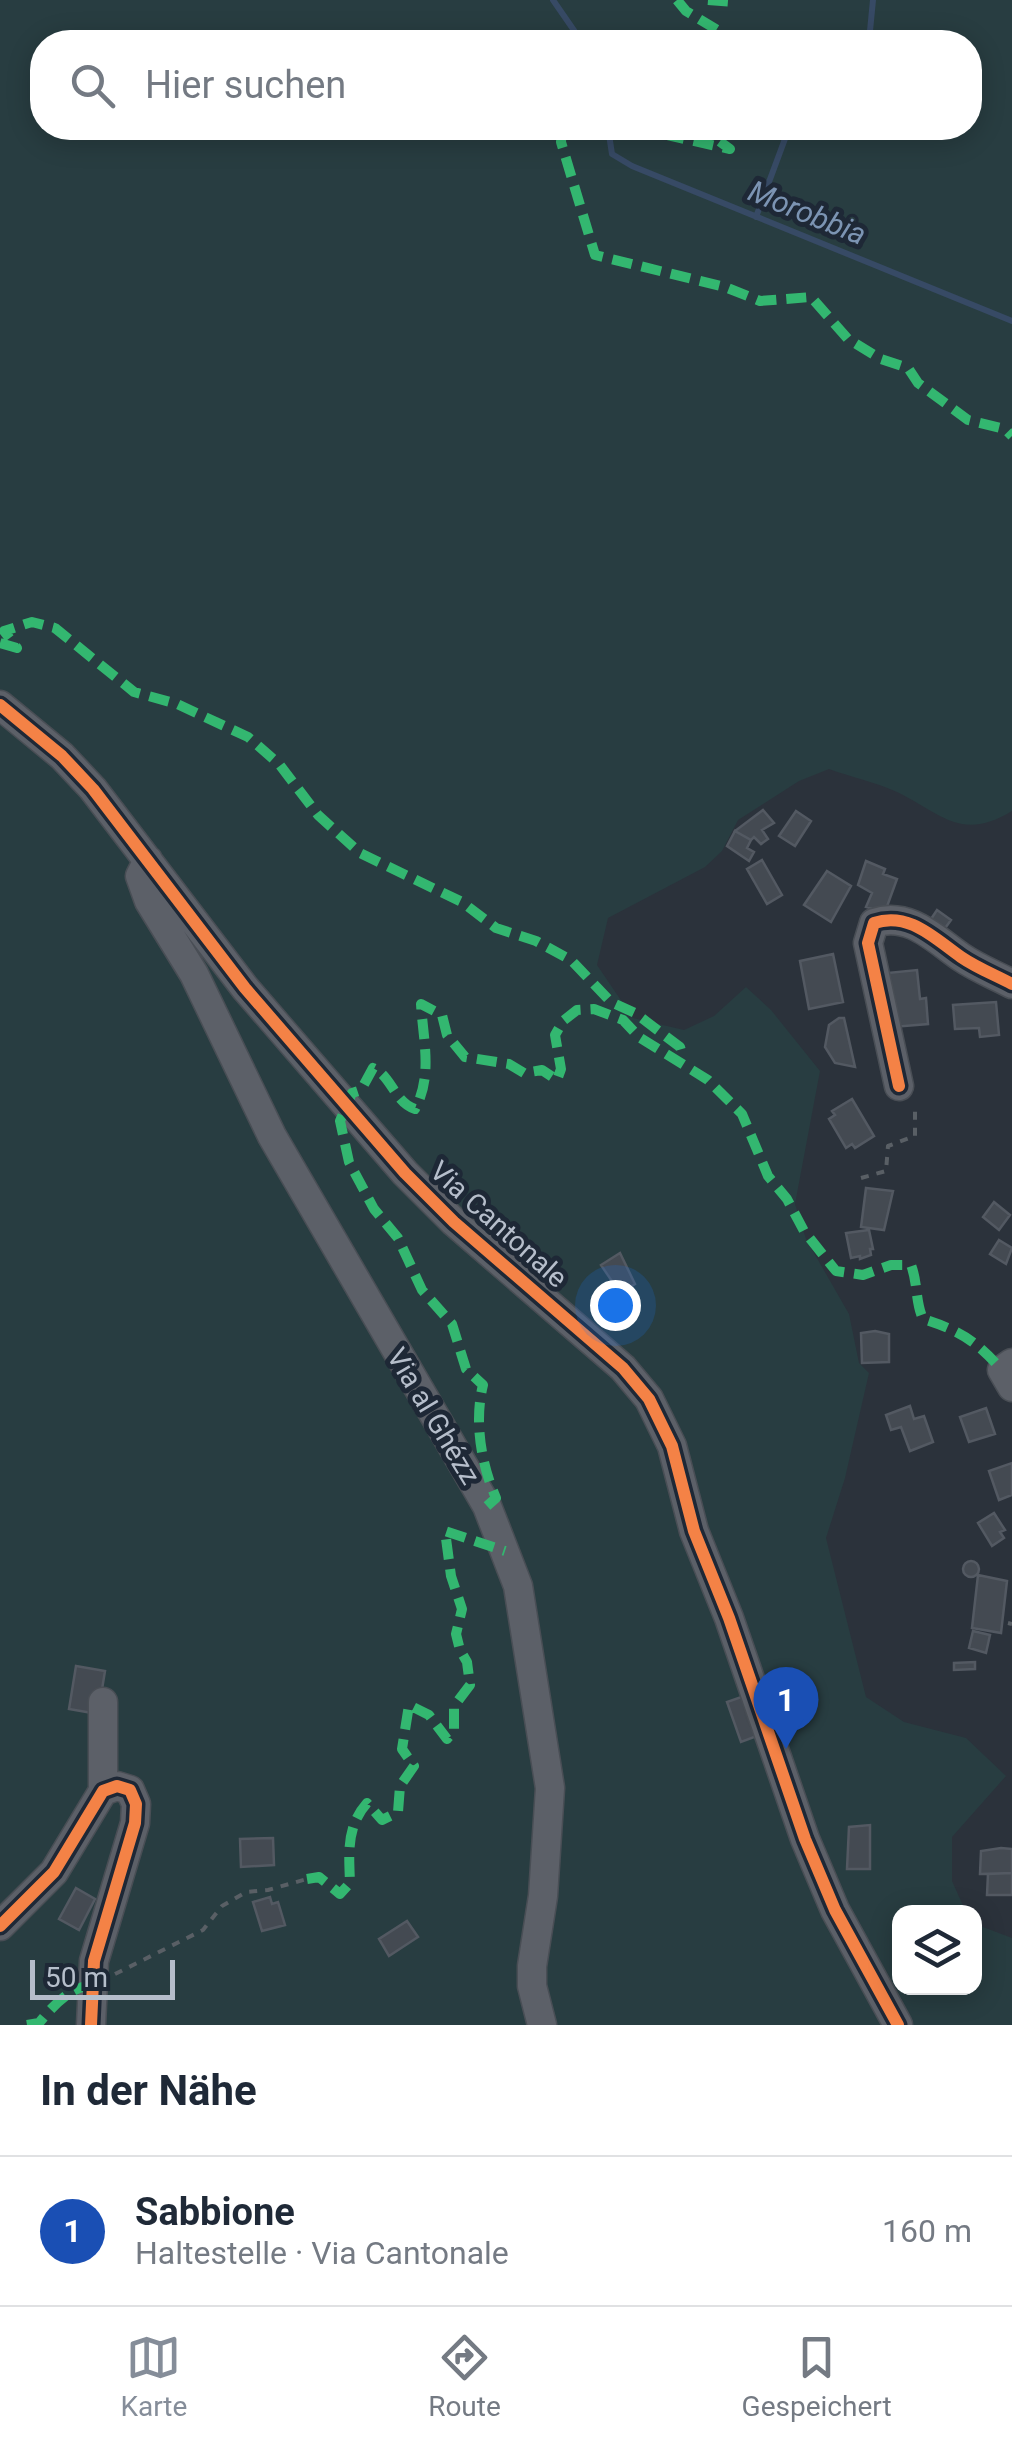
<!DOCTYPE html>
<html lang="de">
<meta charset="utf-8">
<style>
body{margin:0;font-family:Roboto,sans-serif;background:#f2f2f3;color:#1f2937}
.controls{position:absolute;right:30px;bottom:30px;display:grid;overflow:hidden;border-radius:20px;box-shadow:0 5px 25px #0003}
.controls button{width:90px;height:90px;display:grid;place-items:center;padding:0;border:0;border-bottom:2px solid #e0e1e3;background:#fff;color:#1f2937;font:50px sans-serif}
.scale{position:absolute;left:30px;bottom:25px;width:145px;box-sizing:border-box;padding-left:10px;border:5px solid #b6becb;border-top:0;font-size:28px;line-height:35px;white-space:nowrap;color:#b6becb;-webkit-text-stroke:8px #1e2836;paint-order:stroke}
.you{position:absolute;left:615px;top:1305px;width:35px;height:35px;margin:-25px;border:8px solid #fff;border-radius:50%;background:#1a73e8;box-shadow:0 0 0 15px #1a73e833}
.badge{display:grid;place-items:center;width:65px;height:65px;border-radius:50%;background:#858d99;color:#fff;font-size:32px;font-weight:700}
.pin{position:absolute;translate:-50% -82px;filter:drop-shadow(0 2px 5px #0008)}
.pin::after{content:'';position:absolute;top:52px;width:35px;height:30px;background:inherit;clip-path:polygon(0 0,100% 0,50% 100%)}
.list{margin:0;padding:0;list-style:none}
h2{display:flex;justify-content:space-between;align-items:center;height:130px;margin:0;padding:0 40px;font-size:42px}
h2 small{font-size:32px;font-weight:400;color:#747a83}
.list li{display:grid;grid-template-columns:65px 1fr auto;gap:30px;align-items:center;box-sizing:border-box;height:150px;padding:0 40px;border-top:2px solid #e0e1e3}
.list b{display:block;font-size:38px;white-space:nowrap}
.list p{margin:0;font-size:32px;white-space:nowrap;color:#747a83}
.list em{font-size:32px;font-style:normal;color:#747a83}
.icon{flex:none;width:55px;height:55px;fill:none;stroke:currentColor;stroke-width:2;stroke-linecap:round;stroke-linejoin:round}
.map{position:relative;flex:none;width:1012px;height:2025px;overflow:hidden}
.search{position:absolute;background:#fff;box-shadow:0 5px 25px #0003;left:30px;right:30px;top:30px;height:110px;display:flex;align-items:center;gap:25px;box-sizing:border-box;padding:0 35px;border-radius:40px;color:#747a83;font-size:38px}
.sheet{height:280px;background:#fff}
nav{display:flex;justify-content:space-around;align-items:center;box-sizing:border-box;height:140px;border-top:2px solid #e0e1e3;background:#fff;font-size:28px;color:#747a83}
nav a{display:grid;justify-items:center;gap:5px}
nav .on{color:#858d99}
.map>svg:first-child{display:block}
.green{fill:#283d41;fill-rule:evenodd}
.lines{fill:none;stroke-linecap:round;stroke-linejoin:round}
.stream{stroke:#374a65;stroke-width:6}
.building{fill:#444a52;stroke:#535962;stroke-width:2.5}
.minor-casing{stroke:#494e55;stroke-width:31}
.path{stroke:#595f65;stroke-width:4;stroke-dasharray:8 8;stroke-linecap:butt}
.minor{stroke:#5c6068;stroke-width:28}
.quiet{stroke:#33b770;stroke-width:10;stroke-dasharray:20 10;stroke-linecap:butt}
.cycleway-casing{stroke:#1e2836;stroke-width:19}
.cycleway{stroke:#f48246;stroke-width:12}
.labels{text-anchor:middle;stroke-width:10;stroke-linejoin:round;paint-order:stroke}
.street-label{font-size:28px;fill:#b6becb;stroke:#1e2836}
.water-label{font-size:30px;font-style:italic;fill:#7c94b3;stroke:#1e2836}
</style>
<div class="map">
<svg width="1012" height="2025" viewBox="0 0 1012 2025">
<rect width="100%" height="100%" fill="#2b323b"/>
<!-- green -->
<path class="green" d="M 0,0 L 1012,0 L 1012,811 C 961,842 942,814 897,792 C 875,782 851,777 829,769 L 799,781 L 738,820 L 722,851 L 705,867 L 608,918 L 597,965 L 633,1018 L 684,1030 L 714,1016 L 746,987 L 771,1010 L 820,1071 L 795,1204 L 806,1239 L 849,1314 L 859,1363 L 869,1373 L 845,1478 L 826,1538 L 866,1697 L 904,1722 L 966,1738 L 1006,1776 L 952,1837 L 952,1881 L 966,1912 L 900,1912 L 900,1988 L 974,1988 L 975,1924 L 1012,1938 L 1012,2025 L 0,2025 ZM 42,42 L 970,42 L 970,128 L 42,128 Z"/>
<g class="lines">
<!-- stream -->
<path class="stream" d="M 553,0 L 582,42
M 861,42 L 870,31 L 873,0
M 608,128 L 612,154 L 632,166 L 1012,321
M 756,217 L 789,128"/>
</g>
<!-- building -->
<path class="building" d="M 763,810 L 774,823 L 762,830 L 768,839 L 761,844 L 754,837 L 751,840 L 735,831 Z
M 796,811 L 811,821 L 795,846 L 779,836 Z
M 735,831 L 751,840 L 747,848 L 754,852 L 749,861 L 727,846 Z
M 762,860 L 782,895 L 767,904 L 747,869 Z
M 866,861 L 885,869 L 883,874 L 897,879 L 885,912 L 866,907 L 872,893 L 858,885 Z
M 827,871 L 851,886 L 831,922 L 804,905 Z
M 937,910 L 951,920 L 943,931 L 929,922 Z
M 833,954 L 843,1002 L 809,1009 L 800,961 Z
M 917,970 L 920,999 L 926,998 L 928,1024 L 893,1027 L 887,973 Z
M 996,1002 L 999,1035 L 980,1037 L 979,1028 L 955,1029 L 953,1005 Z
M 839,1018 L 844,1018 L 855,1067 L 835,1063 L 825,1047 L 829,1025 Z
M 852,1099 L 874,1136 L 855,1148 L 852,1144 L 846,1148 L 829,1119 L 835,1115 L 832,1111 Z
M 866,1188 L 893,1191 L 884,1230 L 861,1227 Z
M 994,1202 L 1010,1215 L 999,1230 L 983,1217 Z
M 869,1230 L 873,1249 L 870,1249 L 871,1255 L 860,1259 L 860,1256 L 851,1258 L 846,1233 Z
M 999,1240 L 1012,1248 L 1006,1264 L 990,1254 Z
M 620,1253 L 635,1284 L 620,1293 L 601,1265 Z
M 875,1331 L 889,1334 L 889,1362 L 862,1363 L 861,1333 Z
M 910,1406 L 914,1419 L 924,1416 L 933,1442 L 910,1451 L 901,1427 L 891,1430 L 886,1415 Z
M 986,1408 L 995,1434 L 969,1442 L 960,1417 Z
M 1012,1463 L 1012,1495 L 999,1500 L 989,1471 Z
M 994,1513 L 1005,1530 L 1000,1532 L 1004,1538 L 992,1546 L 978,1523 Z
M963 1569a8 8 0 1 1 16 0a8 8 0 1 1-16 0Z
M 978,1575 L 1007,1581 L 1001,1633 L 972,1628 Z
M 973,1631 L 990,1635 L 986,1653 L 969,1648 Z
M 975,1662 L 975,1669 L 954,1670 L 954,1663 Z
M 76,1666 L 105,1671 L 98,1714 L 69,1709 Z
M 744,1696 L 757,1736 L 741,1742 L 727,1702 Z
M 870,1825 L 870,1869 L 847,1869 L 849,1827 Z
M 273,1838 L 274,1865 L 241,1867 L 240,1839 Z
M 1001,1848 L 1012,1849 L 1012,1873 L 980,1874 L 981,1851 Z
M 1012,1873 L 1012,1895 L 987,1895 L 988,1874 Z
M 76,1888 L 95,1899 L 79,1930 L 59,1919 Z
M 270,1897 L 272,1904 L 278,1902 L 285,1925 L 262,1931 L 253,1902 Z
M 407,1921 L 418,1937 L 389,1956 L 379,1939 Z"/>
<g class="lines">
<!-- minor casing -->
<g class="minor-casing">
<path id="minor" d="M 0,705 L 62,756 L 93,789 L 245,988 L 405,1173 L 454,1222 L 623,1368 L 649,1399 L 672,1446 L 694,1531 L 729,1618 L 805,1839 L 835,1910 L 898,2025
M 148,860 L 140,876 L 149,901 L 194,974 L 272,1136 L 487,1506 L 518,1586 L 550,1788 L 543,1896 L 532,1966 L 532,1986 L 542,2025
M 899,1086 L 868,943 L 874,923 C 909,911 935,939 961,957 C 977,968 995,975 1012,984
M 1012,1363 L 1002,1370 L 1012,1387
M 103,1702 L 103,1791
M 0,1926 L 54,1872 L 103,1791 L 117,1786 L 130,1790 L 136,1804 L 135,1823 L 94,1961 L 91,2025"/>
</g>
<!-- path -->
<path class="path" d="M 861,1178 L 886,1171 L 888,1146 L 915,1136 L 915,1104
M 1008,1623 L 1012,1624
M 115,1974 L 203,1930 L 222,1906 L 246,1892 L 268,1890 L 307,1879"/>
<!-- minor -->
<use href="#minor" class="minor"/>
<!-- quiet -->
<path class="quiet" d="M 677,0 L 686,11 L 737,42
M 708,0 L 733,2 L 730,0
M 562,128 L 561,142 L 595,255 L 725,287 L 760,301 L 811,297 L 848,339 L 881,359 L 908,368 L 918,383 L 968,420 L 1005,429 L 1012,436
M 635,128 L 730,149 L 701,128
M 0,643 L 17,648 L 4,631 L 32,622 L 55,628 L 134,692 L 177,704 L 248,737 L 279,764 L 318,815 L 360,853 L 462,902 L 496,928 L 536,941 L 571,960 L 611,1002 L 635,1013 L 680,1047 L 683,1057
M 487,1506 L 496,1498 C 481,1464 474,1421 483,1385 L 466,1369 L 452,1324 L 422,1290 L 398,1238 L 374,1209 L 349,1162 L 340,1121 L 352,1093 L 361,1090 L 373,1068 C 392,1076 394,1102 415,1109 C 433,1076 423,1039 421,1004 L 442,1015 L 447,1035 L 465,1057 L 509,1064 L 524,1073 L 542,1070 L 557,1080 L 561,1069 L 555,1035 L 563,1021 L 577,1010 L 594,1009 L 623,1020 L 639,1037 L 708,1080 L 742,1114 L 768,1176 L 787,1199 L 804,1231 L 836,1271 L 863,1275 L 891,1265 L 911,1265 C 918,1283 915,1301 923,1319 C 961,1331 976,1341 1002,1370
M 307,1879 L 319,1877 L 340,1894 L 350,1883 C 349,1853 346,1827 367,1803 L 382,1820 L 398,1812 L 400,1786 L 414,1766 L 402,1749 L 409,1705 L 429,1715 L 447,1739 L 454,1731 L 454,1706 L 470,1685 L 467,1662 L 460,1650 L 456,1634 L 462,1609 L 451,1576 L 445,1531 L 505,1551
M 27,2025 L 39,2023 C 51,2008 71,1986 90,1986"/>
<!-- cycleway casing -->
<g class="cycleway-casing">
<path id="cycleway" d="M 0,705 L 62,756 L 93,789 L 245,988 L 405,1173 L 454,1222 L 623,1368 L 649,1399 L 672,1446 L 694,1531 L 729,1618 L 805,1839 L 835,1910 L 898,2025
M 899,1086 L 868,943 L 874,923 C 909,911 935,939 961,957 C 977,968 995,975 1012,984
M 0,1926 L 54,1872 L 103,1791 L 117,1786 L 130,1790 L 136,1804 L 135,1823 L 94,1961 L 91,2025"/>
</g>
<!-- cycleway -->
<use href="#cycleway" class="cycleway"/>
</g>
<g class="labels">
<!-- street labels -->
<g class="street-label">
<text transform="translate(499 1224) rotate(42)" y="10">Via Cantonale</text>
<text transform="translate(434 1416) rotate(59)" y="10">Via al Ghézz</text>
</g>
<!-- water labels -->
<g class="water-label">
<text transform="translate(807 213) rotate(22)" y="10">Morobbia</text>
</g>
</g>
</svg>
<div class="controls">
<button><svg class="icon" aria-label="layers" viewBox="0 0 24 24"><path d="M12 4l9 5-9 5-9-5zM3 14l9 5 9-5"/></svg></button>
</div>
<div class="scale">50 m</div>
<div class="you"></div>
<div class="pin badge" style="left:786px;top:1749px;background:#1a4fb4">1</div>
<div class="search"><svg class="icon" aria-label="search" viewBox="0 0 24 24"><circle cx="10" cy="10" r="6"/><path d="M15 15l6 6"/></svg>Hier suchen</div>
</div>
<section class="sheet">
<h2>In der Nähe<small></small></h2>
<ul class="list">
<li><span class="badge" style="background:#1a4fb4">1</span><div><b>Sabbione</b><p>Haltestelle · Via Cantonale</p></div><em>160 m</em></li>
</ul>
</section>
<nav>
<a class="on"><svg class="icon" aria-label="map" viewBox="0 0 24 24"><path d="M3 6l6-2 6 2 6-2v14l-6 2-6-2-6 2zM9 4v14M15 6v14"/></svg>Karte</a>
<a><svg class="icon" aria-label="directions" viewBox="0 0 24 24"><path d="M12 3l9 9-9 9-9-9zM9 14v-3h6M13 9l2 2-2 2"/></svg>Route</a>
<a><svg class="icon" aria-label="saved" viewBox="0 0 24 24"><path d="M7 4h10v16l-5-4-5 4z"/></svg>Gespeichert</a>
</nav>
